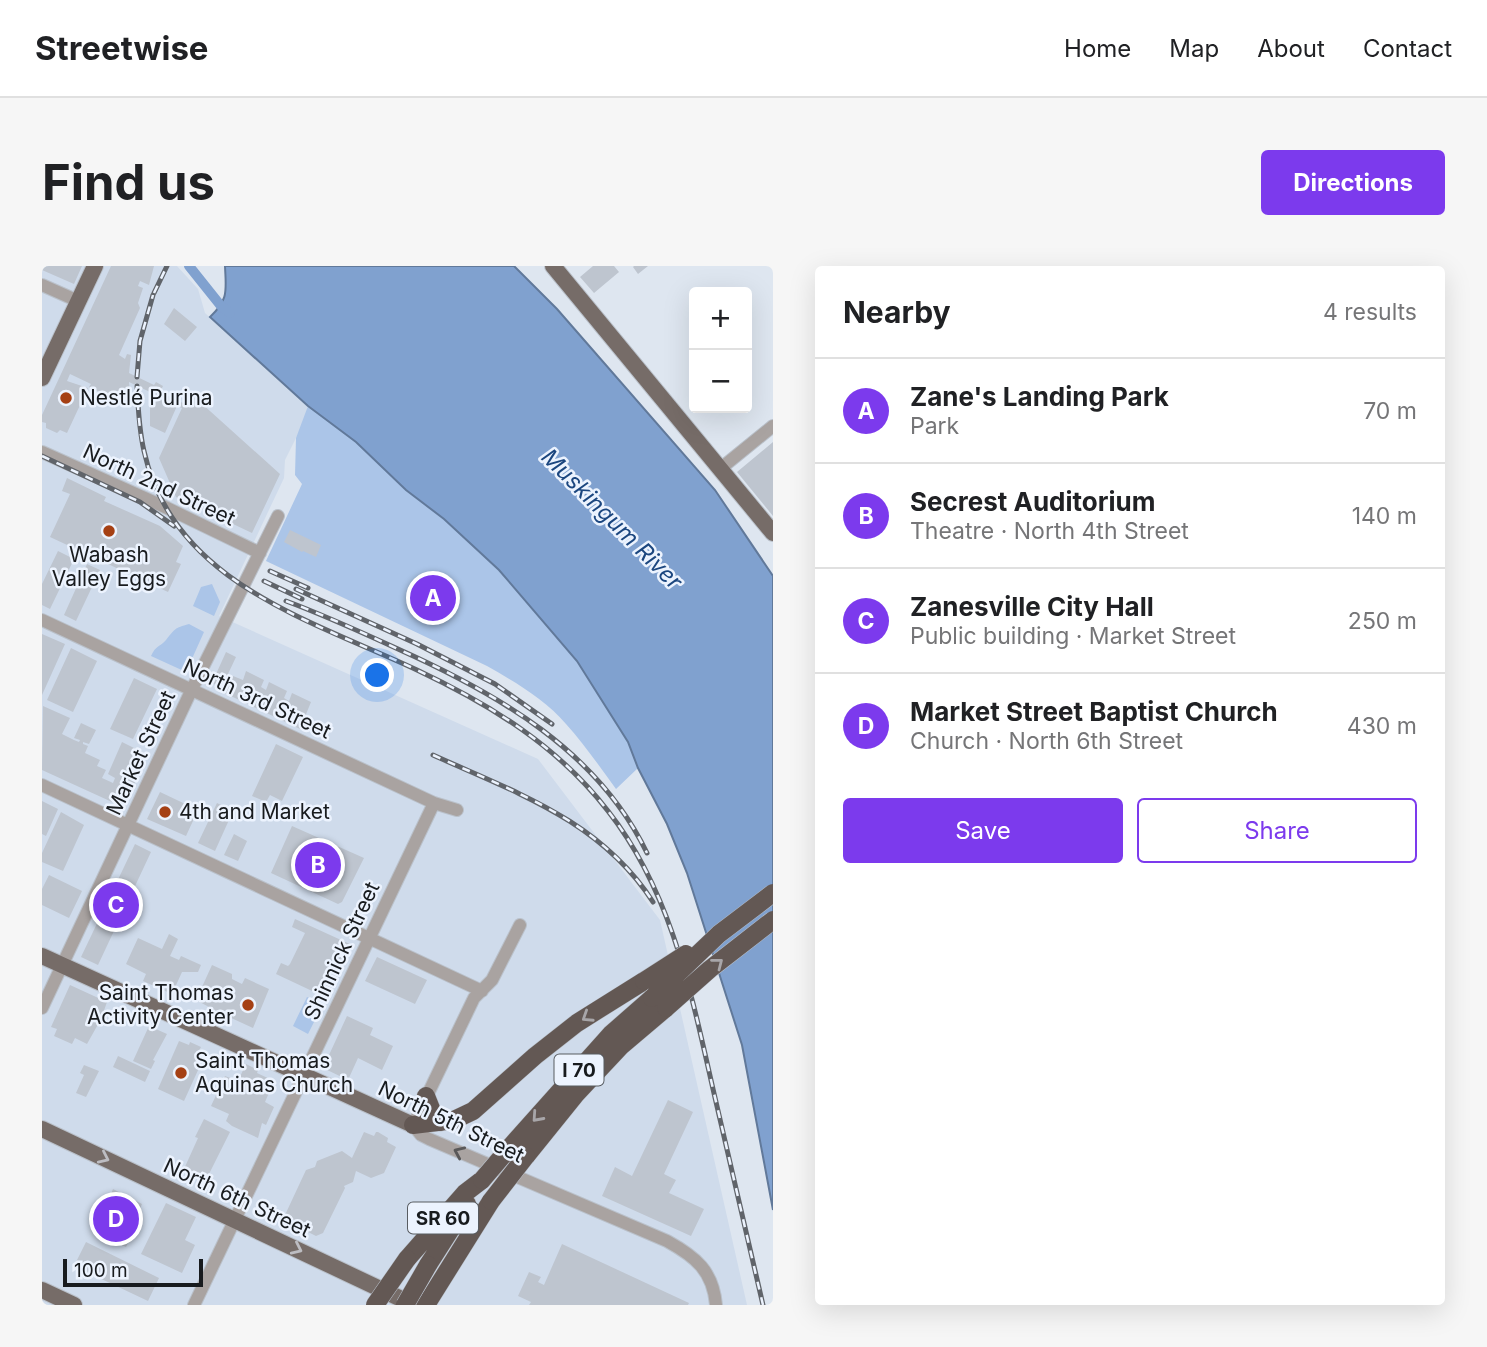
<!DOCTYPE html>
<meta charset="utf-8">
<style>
body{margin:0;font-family:Inter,sans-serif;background:#f6f6f6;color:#202124}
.controls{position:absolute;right:21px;top:21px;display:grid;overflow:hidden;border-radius:7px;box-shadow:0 7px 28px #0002}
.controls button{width:63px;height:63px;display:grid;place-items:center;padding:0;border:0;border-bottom:2px solid #e0e0e0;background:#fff;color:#202124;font:35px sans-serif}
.scale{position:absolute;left:21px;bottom:18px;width:140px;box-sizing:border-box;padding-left:7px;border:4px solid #181b1e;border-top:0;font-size:19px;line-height:24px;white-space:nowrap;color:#181b1e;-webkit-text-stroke:5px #ecf3fe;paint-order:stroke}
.you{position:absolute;left:336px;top:410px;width:24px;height:24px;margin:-18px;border:5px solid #fff;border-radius:50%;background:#1a73e8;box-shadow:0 0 0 10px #1a73e833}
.badge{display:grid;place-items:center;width:46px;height:46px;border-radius:50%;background:#7c3aed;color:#fff;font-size:23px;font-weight:700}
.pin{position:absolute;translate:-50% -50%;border:4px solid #fff;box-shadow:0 2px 7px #0006}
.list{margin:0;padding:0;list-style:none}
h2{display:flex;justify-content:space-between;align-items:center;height:91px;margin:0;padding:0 28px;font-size:30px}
h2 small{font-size:23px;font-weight:400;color:#757577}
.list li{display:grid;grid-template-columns:46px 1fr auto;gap:21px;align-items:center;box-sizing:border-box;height:105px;padding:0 28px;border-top:2px solid #e0e0e0}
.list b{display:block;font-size:26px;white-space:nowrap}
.list p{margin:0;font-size:23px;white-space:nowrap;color:#757577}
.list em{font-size:23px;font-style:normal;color:#757577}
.actions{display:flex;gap:14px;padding:21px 28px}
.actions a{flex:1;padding:16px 0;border:2px solid #7c3aed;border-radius:7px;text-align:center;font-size:24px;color:#7c3aed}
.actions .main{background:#7c3aed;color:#fff}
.map{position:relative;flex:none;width:731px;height:1039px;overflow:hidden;border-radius:7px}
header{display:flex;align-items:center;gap:42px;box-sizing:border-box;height:98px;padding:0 35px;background:#fff;border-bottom:2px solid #e0e0e0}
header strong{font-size:33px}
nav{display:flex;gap:38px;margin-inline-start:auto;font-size:24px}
.intro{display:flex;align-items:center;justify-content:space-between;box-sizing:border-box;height:168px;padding:0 42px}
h1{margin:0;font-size:49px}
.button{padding:18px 32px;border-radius:7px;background:#7c3aed;color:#fff;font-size:24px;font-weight:700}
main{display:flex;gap:42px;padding:0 42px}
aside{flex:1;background:#fff;border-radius:7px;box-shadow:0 7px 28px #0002}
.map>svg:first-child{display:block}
.built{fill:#cfdbeb}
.green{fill:#abc5e8}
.water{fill:#80a1cf;stroke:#61799a;stroke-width:2}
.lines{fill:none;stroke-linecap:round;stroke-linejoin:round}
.canal{stroke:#80a1cf;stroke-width:10}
.building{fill:#bec5cf}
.minor-casing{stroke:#bac1ca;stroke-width:14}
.major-casing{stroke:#bac1ca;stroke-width:18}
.highway-casing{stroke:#bac1ca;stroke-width:19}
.minor{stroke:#a9a3a1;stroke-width:12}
.major{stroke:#766c68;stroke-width:16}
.highway{stroke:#635854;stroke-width:18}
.rail-casing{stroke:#60646a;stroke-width:5}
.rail{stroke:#ecf3fe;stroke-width:2.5;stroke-dasharray:8;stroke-linecap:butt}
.highway-bridge-casing{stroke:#bac1ca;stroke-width:19;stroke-linecap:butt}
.highway-bridge{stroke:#635854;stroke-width:18}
.oneway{stroke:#a8a6a9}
.oneway2{stroke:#595859}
.oneway3{stroke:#bdbdc2}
.poi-dot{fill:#a54014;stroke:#ecf3fe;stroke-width:2.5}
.labels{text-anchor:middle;stroke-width:5;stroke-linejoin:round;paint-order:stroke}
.shield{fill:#ecf3fe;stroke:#585c61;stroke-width:2}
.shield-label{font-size:19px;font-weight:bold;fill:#181b1e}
.poi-label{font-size:21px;fill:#181b1e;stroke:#ecf3fe;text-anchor:start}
.street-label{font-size:21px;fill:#181b1e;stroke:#ecf3fe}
.water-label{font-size:23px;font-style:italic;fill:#1b467f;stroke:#ecf3fe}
</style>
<header>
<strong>Streetwise</strong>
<nav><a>Home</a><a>Map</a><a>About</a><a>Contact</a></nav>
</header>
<div class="intro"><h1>Find us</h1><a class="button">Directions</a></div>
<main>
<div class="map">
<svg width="731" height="1039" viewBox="0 0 731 1039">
<rect width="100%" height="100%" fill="#dee6f0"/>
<!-- built -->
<path class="built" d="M 0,0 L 135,0 L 156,23 L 163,47 L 266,140 L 263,154 L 243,194 L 242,212 L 177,350 L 496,493 L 618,654 L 705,1039 L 0,1039 Z"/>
<!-- green -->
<path class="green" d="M 266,140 L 314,176 L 364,224 L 402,253 L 457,304 L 535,395 L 586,476 L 596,502 L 574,523 C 558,501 542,478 524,458 C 503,433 473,416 445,400 L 224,295 L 260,218 L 253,209 L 254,172 Z
M 170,318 L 178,336 L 172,350 L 151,340 L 159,321 Z
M 147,358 L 162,366 L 144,406 L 109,390 C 114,379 118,381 124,374 C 133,363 132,362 147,358 Z
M 265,731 L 281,738 L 266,768 L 251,760 Z"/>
<!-- water -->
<path class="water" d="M 183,0 L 472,0 L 515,43 L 673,224 L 731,310 L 731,944 L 700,779 L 645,607 L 625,558 L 596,502 L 586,476 L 535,395 L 457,304 L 402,253 L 364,224 L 314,176 L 266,140 L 168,51 C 187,33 184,25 183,0 Z"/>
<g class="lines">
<!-- canal -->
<path class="canal" d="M 147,0 L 179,40 L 188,47"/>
</g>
<!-- building -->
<path class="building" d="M 0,0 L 40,0 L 32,18 L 0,4 Z
M 69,0 L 112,0 L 107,19 L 98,15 L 96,20 L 101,22 L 96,37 L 98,42 L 77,89 L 83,93 L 85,88 L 89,89 L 87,107 L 112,119 L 114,116 L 121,120 L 118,126 L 143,138 L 148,127 L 238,208 L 210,267 L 134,231 L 117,192 L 140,142 L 135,140 L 123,167 L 108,160 L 108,126 L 87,116 L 88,128 L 83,138 L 47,121 L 49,118 L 28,108 L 25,115 L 46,122 L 25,167 L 18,164 L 15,167 L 4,162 L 4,157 L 0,156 L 0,149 Z
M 551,0 L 572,0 L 577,6 L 552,27 L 538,11 Z
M 592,0 L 606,0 L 596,8 L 591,1 Z
M 132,42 L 155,61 L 143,75 L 122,58 Z
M 731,176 L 731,250 L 695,206 Z
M 25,212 L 64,231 L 62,235 L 118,260 L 141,280 L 134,296 L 139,298 L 126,326 L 8,271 L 28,228 L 20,225 Z
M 248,264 L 279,279 L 274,291 L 261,285 L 260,286 L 242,276 Z
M 16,285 L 32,293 L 8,343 L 0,339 L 0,318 Z
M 45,298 L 58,304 L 34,355 L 22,349 Z
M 0,368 L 23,378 L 0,429 Z
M 29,382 L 55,395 L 31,446 L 5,434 Z
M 184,386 L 194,391 L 186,408 L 201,414 L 204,405 L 222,414 L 219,421 L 224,424 L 227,416 L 245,425 L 242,432 L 247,435 L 250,427 L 269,436 L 258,463 L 172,422 L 174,419 L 170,417 Z
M 92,412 L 115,423 L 91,473 L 68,463 Z
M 1,440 L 28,452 L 20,468 L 32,474 L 37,476 L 38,474 L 32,472 L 39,457 L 54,464 L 47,478 L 41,476 L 41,478 L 46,480 L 43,487 L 58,494 L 55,500 L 64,504 L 60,512 L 71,517 L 73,512 L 66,508 L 80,476 L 106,489 L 81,541 L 0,504 Z
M 234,478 L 261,491 L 240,535 L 228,529 L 224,536 L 210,530 Z
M 118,526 L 156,544 L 144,570 L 105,553 Z
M 0,535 L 16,543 L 4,570 L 0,568 Z
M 175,537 L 191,545 L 173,585 L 156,577 Z
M 19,546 L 42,559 L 21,605 L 0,596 L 0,587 Z
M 250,560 L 322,592 L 300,636 L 296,638 L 229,607 Z
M 192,568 L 205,575 L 196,595 L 182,589 Z
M 93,578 L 109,586 L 56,699 L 39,691 Z
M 7,609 L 40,625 L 27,652 L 0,639 L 0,623 Z
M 253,653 L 310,679 L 285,732 L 234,708 L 239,697 L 246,700 L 248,698 L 263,667 L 250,661 Z
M 127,668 L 136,673 L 128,690 L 137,694 L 139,690 L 159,699 L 156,706 L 140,706 L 130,728 L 101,715 L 104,708 L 84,698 L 96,672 L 120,683 Z
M 335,691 L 385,714 L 373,738 L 323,715 Z
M 170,699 L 190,708 L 190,713 L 200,718 L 203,712 L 227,723 L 211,762 L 174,745 L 173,749 L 165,745 L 167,741 L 154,734 Z
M 28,719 L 65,736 L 59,753 L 45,778 L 33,772 L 30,778 L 12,770 L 15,763 L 9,761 Z
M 305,750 L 331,762 L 328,769 L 351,780 L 340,804 L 316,792 L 306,814 L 281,802 Z
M 107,760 L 125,768 L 111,794 L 113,795 L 109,803 L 91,795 Z
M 137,775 L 147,779 L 148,776 L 159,781 L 155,788 L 162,791 L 142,835 L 116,823 Z
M 76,790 L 108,805 L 103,816 L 71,801 Z
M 204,798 L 216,804 L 215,807 L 232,815 L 223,836 L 232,841 L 224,859 L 220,857 L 216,872 L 190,860 L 184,855 L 187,848 L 169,840 L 183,810 L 196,815 Z
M 42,799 L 57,805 L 44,831 L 34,827 L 42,809 L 38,807 Z
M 626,834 L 651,846 L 622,908 L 634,914 L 627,927 L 662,943 L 649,970 L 560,930 L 573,901 L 590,910 Z
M 162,853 L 188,866 L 164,914 L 153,912 L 150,917 L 143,914 L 147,906 L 142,903 L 156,872 L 153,871 Z
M 322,866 L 332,870 L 334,866 L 336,866 L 346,872 L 345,876 L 354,881 L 342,907 L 329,912 L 314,905 L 311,916 L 302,920 L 303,922 L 281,967 L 274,970 L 246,956 L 243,949 L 264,904 L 273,901 L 275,895 L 300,885 L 310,892 Z
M 71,923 L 100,938 L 91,959 L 94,961 L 84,981 L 52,966 L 55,961 L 51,959 L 57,946 L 61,947 Z
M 124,937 L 154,951 L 143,974 L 153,979 L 140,1007 L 99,988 Z
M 44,976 L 117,1012 L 106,1035 L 32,1000 Z
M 520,978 L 647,1037 L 646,1039 L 487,1039 L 489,1036 L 476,1030 L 487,1006 L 499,1011 L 496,1016 L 502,1019 Z"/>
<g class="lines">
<!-- minor casing -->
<g class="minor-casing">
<path id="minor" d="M 0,19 L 36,35
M 0,186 L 125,242 L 218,287
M 678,203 L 731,160
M 0,354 L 392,537 L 415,544
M 0,519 L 440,725
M 478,659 L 450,714 L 432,732 L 371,859 L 379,869 L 387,873 L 625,975 C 654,991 671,1005 674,1039
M 0,742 L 149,425 L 236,250
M 152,1039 L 392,537"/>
</g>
<!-- major casing -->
<g class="major-casing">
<path id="major" d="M 511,0 L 731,267
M 0,112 L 53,0
M 0,690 L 371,859
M 0,863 L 372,1039
M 0,1024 L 32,1039"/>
</g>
<!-- highway casing -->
<g class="highway-casing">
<path id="highway" d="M 384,830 L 390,845 L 399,856
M 371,859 L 412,854 L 431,845 L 493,790 L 535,757 L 602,715
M 469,880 L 569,768 L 610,732
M 484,890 L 534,828 L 579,780 L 624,742
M 365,993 L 423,927 L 440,914
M 386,999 L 425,938
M 384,1039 L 449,935"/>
</g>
<!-- minor -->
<use href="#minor" class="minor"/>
<!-- major -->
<use href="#major" class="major"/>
<!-- highway -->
<use href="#highway" class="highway"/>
<!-- rail casing -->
<g class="rail-casing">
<path id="rail" d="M 112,27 L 125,0
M 95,111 L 98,75 L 111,29
M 95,120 C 96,142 97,164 102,185 C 131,317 269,354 375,404 C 449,439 516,480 566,545 C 629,625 649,726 671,823 C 688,895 704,967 721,1039
M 0,190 L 98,236 L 132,260
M 228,305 L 266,322
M 222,315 L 260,333
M 254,323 L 375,378 L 453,418 L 510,458
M 244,335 C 282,349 319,366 356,383 C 456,428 556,485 605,587
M 391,489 C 475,527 559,555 611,636"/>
</g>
<!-- rail -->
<use href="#rail" class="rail"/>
<!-- highway-bridge casing -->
<g class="highway-bridge-casing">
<path id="highway-bridge" d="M 602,715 L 644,688
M 610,732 L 677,668 L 731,627
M 624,742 L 668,703 L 731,654
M 440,914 L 469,880
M 449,935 L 484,890
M 333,1039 L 365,993
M 363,1039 L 386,999"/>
</g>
<!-- highway-bridge -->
<use href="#highway-bridge" class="highway-bridge"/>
</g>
<!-- one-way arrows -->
<defs><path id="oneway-chevron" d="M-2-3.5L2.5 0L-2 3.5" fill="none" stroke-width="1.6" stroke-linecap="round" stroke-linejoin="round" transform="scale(1.75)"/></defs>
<g class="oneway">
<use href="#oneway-chevron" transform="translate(676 697) rotate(-38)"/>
<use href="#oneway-chevron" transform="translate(545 751) rotate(147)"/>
<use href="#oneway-chevron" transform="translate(495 851) rotate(132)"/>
</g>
<use class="oneway2" href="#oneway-chevron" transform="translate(417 886) rotate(-156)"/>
<g class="oneway3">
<use href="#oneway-chevron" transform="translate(62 892) rotate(25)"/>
<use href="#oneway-chevron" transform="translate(255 983) rotate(25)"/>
</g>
<!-- markers -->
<g class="poi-dot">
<circle cx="24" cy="132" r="7"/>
<circle cx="67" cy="265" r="7"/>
<circle cx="123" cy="546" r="7"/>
<circle cx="206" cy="739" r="7"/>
<circle cx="139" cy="807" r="7"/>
</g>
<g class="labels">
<!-- shield labels -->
<g class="shield">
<rect x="512.5" y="788.5" width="49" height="31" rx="5"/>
<rect x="366" y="936.5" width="70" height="31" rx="5"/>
</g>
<g class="shield-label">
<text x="537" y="811">I 70</text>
<text x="401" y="959">SR 60</text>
</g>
<!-- poi labels -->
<g class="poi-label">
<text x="38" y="139">Nestlé Purina</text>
<text x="67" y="296" text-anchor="middle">Wabash<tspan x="67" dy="24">Valley Eggs</tspan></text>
<text x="137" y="553">4th and Market</text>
<text x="192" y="734" text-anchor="end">Saint Thomas<tspan x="192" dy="24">Activity Center</tspan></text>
<text x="153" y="802">Saint Thomas<tspan x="153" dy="24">Aquinas Church</tspan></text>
</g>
<!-- street labels -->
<g class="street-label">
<text transform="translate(117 219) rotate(25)" y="7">North 2nd Street</text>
<text transform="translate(215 433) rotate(25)" y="7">North 3rd Street</text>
<text transform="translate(99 487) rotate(-65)" y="7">Market Street</text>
<text transform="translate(300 685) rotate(-65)" y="7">Shinnick Street</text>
<text transform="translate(409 856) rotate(26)" y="7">North 5th Street</text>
<text transform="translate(195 932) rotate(25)" y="7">North 6th Street</text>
</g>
<!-- water labels -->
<g class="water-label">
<text transform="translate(570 253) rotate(45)" y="8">Muskingum River</text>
</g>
</g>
</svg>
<div class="controls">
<button>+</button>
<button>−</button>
</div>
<div class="scale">100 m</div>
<div class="you"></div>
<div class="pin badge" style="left:391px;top:332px">A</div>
<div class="pin badge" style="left:276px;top:599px">B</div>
<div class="pin badge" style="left:74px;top:639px">C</div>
<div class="pin badge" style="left:74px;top:953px">D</div>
</div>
<aside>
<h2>Nearby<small>4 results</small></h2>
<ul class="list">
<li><span class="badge">A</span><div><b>Zane's Landing Park</b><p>Park</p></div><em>70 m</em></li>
<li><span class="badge">B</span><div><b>Secrest Auditorium</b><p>Theatre · North 4th Street</p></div><em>140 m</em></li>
<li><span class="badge">C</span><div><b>Zanesville City Hall</b><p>Public building · Market Street</p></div><em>250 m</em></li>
<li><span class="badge">D</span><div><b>Market Street Baptist Church</b><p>Church · North 6th Street</p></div><em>430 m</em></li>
</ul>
<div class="actions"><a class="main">Save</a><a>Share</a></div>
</aside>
</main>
